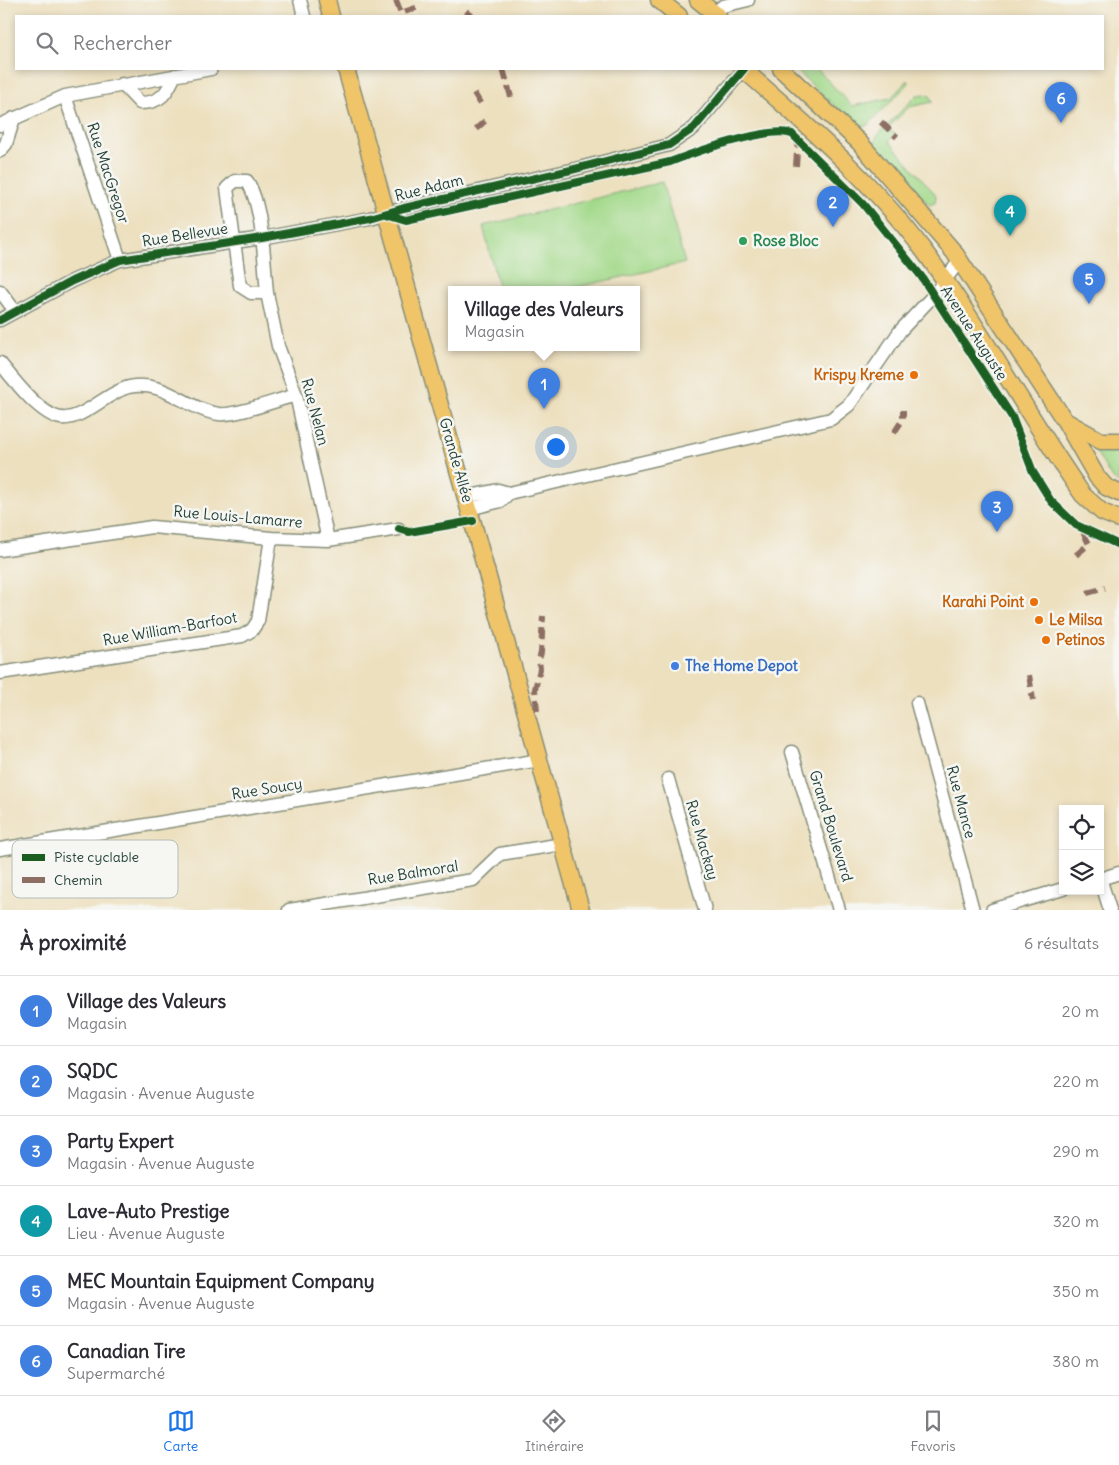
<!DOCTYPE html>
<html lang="fr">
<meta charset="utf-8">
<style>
body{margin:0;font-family:Delius,sans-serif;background:#f2f2f3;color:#2b2b33}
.controls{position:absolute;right:15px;bottom:15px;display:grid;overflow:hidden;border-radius:0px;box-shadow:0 2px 8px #0003}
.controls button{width:45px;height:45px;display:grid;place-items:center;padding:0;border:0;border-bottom:1px solid #e1e1e2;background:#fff;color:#2b2b33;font:25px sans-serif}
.you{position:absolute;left:555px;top:446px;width:18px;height:18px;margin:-12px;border:4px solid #fff;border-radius:50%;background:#1a73e8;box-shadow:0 0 0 8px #1a73e833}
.badge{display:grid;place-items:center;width:32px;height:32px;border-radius:50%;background:#1a73e8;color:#fff;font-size:16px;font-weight:700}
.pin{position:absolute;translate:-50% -41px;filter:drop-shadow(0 1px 2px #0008)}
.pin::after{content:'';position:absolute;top:26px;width:18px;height:15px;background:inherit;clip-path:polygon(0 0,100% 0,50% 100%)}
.popup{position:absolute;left:448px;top:286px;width:192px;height:65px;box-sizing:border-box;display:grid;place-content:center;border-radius:0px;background:#fff;filter:drop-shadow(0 1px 4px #0005);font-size:16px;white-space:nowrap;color:#7c7c81}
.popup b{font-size:19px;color:#2b2b33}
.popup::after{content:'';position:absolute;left:50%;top:100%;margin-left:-10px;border:10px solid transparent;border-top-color:#fff}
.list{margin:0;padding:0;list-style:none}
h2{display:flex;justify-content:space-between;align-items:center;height:65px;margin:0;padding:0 20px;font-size:21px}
h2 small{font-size:16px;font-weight:400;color:#7c7c81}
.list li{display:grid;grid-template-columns:32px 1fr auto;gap:15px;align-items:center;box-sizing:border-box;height:70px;padding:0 20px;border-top:1px solid #e1e1e2}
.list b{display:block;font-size:19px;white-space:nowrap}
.list p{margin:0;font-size:16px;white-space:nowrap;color:#7c7c81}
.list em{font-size:16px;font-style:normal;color:#7c7c81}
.icon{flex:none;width:28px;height:28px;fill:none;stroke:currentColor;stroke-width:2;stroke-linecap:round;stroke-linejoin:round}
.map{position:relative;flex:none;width:1119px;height:910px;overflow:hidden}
.search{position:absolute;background:#fff;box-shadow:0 2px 8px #0003;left:15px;right:15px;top:15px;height:55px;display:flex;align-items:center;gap:12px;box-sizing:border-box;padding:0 18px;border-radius:0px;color:#7c7c81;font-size:19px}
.sheet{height:485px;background:#fff}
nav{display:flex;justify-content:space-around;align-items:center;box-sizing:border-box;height:70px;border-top:1px solid #e1e1e2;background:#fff;font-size:14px;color:#7c7c81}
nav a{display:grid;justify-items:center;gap:2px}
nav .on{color:#1a73e8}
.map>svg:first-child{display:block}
.green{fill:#a3d98a;stroke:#618b5f}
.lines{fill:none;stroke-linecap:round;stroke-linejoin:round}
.minor-casing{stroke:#868e7a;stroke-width:15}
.major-casing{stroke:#868e7a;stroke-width:19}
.minor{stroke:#fff;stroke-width:12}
.major{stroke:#f0c469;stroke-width:16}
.quiet{stroke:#8d6e63;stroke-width:6;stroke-dasharray:12 6;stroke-linecap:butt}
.cycleway-casing{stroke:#f6f6f2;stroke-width:11}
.cycleway{stroke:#1b5e20;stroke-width:8}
.leisure-dot{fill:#2e9e5b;stroke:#f6f6f2;stroke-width:2}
.food-dot{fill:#e8710a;stroke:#f6f6f2;stroke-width:2}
.shop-dot{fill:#3f7fe0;stroke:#f6f6f2;stroke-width:2}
.labels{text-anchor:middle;stroke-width:5;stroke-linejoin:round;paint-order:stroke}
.street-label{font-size:15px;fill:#1f3d34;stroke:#f6f6f2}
.leisure-label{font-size:15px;font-weight:bold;fill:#27864d;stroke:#f6f6f2;text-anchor:start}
.food-label{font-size:15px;font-weight:bold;fill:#c56008;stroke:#f6f6f2;text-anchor:end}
.shop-label{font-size:15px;font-weight:bold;fill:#366cbe;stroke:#f6f6f2;text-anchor:start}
.key{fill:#f6f6f2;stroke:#b6beb9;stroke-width:1}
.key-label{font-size:14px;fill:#1f3d34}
</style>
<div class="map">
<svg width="1119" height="910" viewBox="0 0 1119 910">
<rect width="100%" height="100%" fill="#f6f6f2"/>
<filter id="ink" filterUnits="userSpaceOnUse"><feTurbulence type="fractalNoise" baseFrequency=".02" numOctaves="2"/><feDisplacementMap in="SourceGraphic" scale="10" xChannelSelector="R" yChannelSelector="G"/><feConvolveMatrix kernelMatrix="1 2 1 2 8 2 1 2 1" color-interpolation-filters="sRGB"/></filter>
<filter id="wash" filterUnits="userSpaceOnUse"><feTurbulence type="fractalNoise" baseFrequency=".0096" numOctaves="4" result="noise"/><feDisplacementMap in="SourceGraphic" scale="20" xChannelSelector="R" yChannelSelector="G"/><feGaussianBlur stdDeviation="1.12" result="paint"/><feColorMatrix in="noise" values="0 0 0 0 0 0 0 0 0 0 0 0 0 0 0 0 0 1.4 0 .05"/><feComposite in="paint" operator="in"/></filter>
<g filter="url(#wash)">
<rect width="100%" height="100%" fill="#ede0bf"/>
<!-- green -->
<path class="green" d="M 795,69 L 817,69 L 852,106 L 891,98 L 908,80 L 909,83 L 869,124 L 859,129 Z
M 925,94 L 930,96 L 933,102 L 909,107 L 888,128 L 895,134 L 889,141 L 936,195 L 935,203 L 929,205 L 874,145 L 877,136 L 917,95 Z
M 662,182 L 685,263 L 564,290 L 499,290 L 483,226 Z
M 1097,447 L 1110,451 L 1119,449 L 1119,483 L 1111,477 L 1095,450 Z"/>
</g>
<g filter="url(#ink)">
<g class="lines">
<!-- minor casing -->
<g class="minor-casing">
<path id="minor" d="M 300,0 L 304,16
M 714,13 L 723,6 L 748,0
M 122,84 L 140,103 C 161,103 167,93 175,75
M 65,96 L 120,260
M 0,125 L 65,96 L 211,69
M 0,151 L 6,144 L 14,118
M 0,291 L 15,311
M 267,293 C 264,263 263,205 247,181 L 235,181 L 227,188 L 240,286 L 251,293 L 267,293 L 278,346 L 296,395 L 328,540
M 0,320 L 72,281 L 120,260 L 262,238 L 370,218 L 404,208 L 571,170 L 669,145 L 694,128 L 744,69
M 0,363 C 13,379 40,415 61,418 C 82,421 107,392 129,387 C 164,379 187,410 219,414 C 236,416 277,400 296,395
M 466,497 L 498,490 L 509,493 L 831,419 L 849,405 L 900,331 L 933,296 L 960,260
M 469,509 L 501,501 L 509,493
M 0,550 L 152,527 L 271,538 L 328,540 L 399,529
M 0,673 L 242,636 L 252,630 L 258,621 L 271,538
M 917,703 L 973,910
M 792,752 L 839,910
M 668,779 L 705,910
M 0,849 L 540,760
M 1100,878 L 1110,910
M 1100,879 L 1119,873
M 289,910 L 473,880 L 500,854 L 563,844
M 992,910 L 1063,889"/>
</g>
<!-- major casing -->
<g class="major-casing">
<path id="major" d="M 327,0 L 331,16
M 659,0 L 679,16
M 698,0 L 718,16
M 346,69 L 581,910
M 743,69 C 807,125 873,182 924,251 C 982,329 1027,416 1083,495 L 1102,512 L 1119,519
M 781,69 L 859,142 L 954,252 L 1065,421 L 1097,477 L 1106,487 L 1119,493
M 1067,422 L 1101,441 L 1119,441"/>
</g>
<!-- minor -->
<use href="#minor" class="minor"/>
<!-- major -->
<use href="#major" class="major"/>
<!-- quiet -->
<path class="quiet" d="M 396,0 L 401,13 L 419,7
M 466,11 L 472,16
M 503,69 L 511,97
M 474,93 L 482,106
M 881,122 L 897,137
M 476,129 L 485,121
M 796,166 L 798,139
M 894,433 L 903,419 L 903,410
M 1076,555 L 1089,544 L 1081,528
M 1087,593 L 1105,588
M 1029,675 L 1033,700
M 537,711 L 535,689 L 540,669 L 539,659 L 541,653 L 543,616"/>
<!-- cycleway casing -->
<g class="cycleway-casing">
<path id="cycleway" d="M 386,214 L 406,220 L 670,162 C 693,153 771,125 792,134 L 863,204 L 921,276 L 1012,417 L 1033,472 L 1051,501 L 1076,525 L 1119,545
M 0,320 L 72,281 L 120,260 L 262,238 L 370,218 L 404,208 L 571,170 L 669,145 L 694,128 L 744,69
M 399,529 L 409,532 L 473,521"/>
</g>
<!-- cycleway -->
<use href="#cycleway" class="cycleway"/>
</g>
</g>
<!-- markers -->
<circle class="leisure-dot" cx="743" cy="241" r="5"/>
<g class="food-dot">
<circle cx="914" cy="375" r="5"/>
<circle cx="1034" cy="602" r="5"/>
<circle cx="1039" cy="620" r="5"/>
<circle cx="1046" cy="640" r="5"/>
</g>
<circle class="shop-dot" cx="675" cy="666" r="5"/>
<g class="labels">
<!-- street labels -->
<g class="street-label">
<text transform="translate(108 173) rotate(72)" y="5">Rue MacGregor</text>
<text transform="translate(429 188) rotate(-14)" y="5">Rue Adam</text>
<text transform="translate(185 235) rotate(-9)" y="5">Rue Bellevue</text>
<text transform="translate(974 333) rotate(57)" y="5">Avenue Auguste</text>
<text transform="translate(315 412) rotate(75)" y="5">Rue Nelan</text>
<text transform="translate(456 460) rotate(74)" y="5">Grande Allée</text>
<text transform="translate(238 517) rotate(5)" y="5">Rue Louis-Lamarre</text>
<text transform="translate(170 629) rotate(-10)" y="5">Rue William-Barfoot</text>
<text transform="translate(267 789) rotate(-9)" y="5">Rue Soucy</text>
<text transform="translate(961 802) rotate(75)" y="5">Rue Mance</text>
<text transform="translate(831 826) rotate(73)" y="5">Grand Boulevard</text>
<text transform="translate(702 840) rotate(74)" y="5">Rue Mackay</text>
<text transform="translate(413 873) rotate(-9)" y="5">Rue Balmoral</text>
</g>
<!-- leisure labels -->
<g class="leisure-label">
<text x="753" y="246">Rose Bloc</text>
</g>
<!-- food labels -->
<g class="food-label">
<text x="904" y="380">Krispy Kreme</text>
<text x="1024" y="607">Karahi Point</text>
<text x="1049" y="625" text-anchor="start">Le Milsa</text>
<text x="1056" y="645" text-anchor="start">Petinos</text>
</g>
<!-- shop labels -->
<g class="shop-label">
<text x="685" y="671">The Home Depot</text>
</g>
</g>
<!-- legend -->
<rect x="12" y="840" width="166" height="58" rx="8" class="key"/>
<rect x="22" y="854" width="23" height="7" fill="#1b5e20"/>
<rect x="22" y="877" width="23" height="6" fill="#8d6e63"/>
<g class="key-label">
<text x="54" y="862">Piste cyclable</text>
<text x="54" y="885">Chemin</text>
</g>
</svg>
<div class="controls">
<button><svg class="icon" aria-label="locate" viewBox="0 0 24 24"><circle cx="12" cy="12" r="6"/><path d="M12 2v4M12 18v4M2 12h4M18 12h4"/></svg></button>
<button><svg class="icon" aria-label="layers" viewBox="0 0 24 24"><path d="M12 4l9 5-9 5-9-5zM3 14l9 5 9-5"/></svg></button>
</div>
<div class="you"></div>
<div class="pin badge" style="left:544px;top:409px;background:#3f7fe0">1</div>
<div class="popup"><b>Village des Valeurs</b>Magasin</div>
<div class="pin badge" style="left:833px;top:227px;background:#3f7fe0">2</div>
<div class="pin badge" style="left:997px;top:532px;background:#3f7fe0">3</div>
<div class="pin badge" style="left:1010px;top:236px;background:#0f9aa8">4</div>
<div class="pin badge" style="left:1089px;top:304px;background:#3f7fe0">5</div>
<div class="pin badge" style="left:1061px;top:123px;background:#3f7fe0">6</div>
<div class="search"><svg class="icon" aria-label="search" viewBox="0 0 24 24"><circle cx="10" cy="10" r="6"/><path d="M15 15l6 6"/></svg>Rechercher</div>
</div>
<section class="sheet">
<h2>À proximité<small>6 résultats</small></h2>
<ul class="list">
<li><span class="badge" style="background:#3f7fe0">1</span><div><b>Village des Valeurs</b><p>Magasin</p></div><em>20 m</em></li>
<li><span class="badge" style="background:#3f7fe0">2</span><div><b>SQDC</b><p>Magasin · Avenue Auguste</p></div><em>220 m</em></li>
<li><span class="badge" style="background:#3f7fe0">3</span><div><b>Party Expert</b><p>Magasin · Avenue Auguste</p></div><em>290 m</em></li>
<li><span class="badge" style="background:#0f9aa8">4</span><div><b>Lave-Auto Prestige</b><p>Lieu · Avenue Auguste</p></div><em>320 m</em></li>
<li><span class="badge" style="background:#3f7fe0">5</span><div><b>MEC Mountain Equipment Company</b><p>Magasin · Avenue Auguste</p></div><em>350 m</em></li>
<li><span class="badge" style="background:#3f7fe0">6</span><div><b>Canadian Tire</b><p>Supermarché</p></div><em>380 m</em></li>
</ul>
</section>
<nav>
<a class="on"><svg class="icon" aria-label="map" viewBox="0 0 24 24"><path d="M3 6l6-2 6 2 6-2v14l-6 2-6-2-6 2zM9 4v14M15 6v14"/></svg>Carte</a>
<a><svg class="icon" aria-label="directions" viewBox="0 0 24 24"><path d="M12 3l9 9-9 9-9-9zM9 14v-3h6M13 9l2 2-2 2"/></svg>Itinéraire</a>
<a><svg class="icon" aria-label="saved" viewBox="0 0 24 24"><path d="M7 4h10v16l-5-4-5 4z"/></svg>Favoris</a>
</nav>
